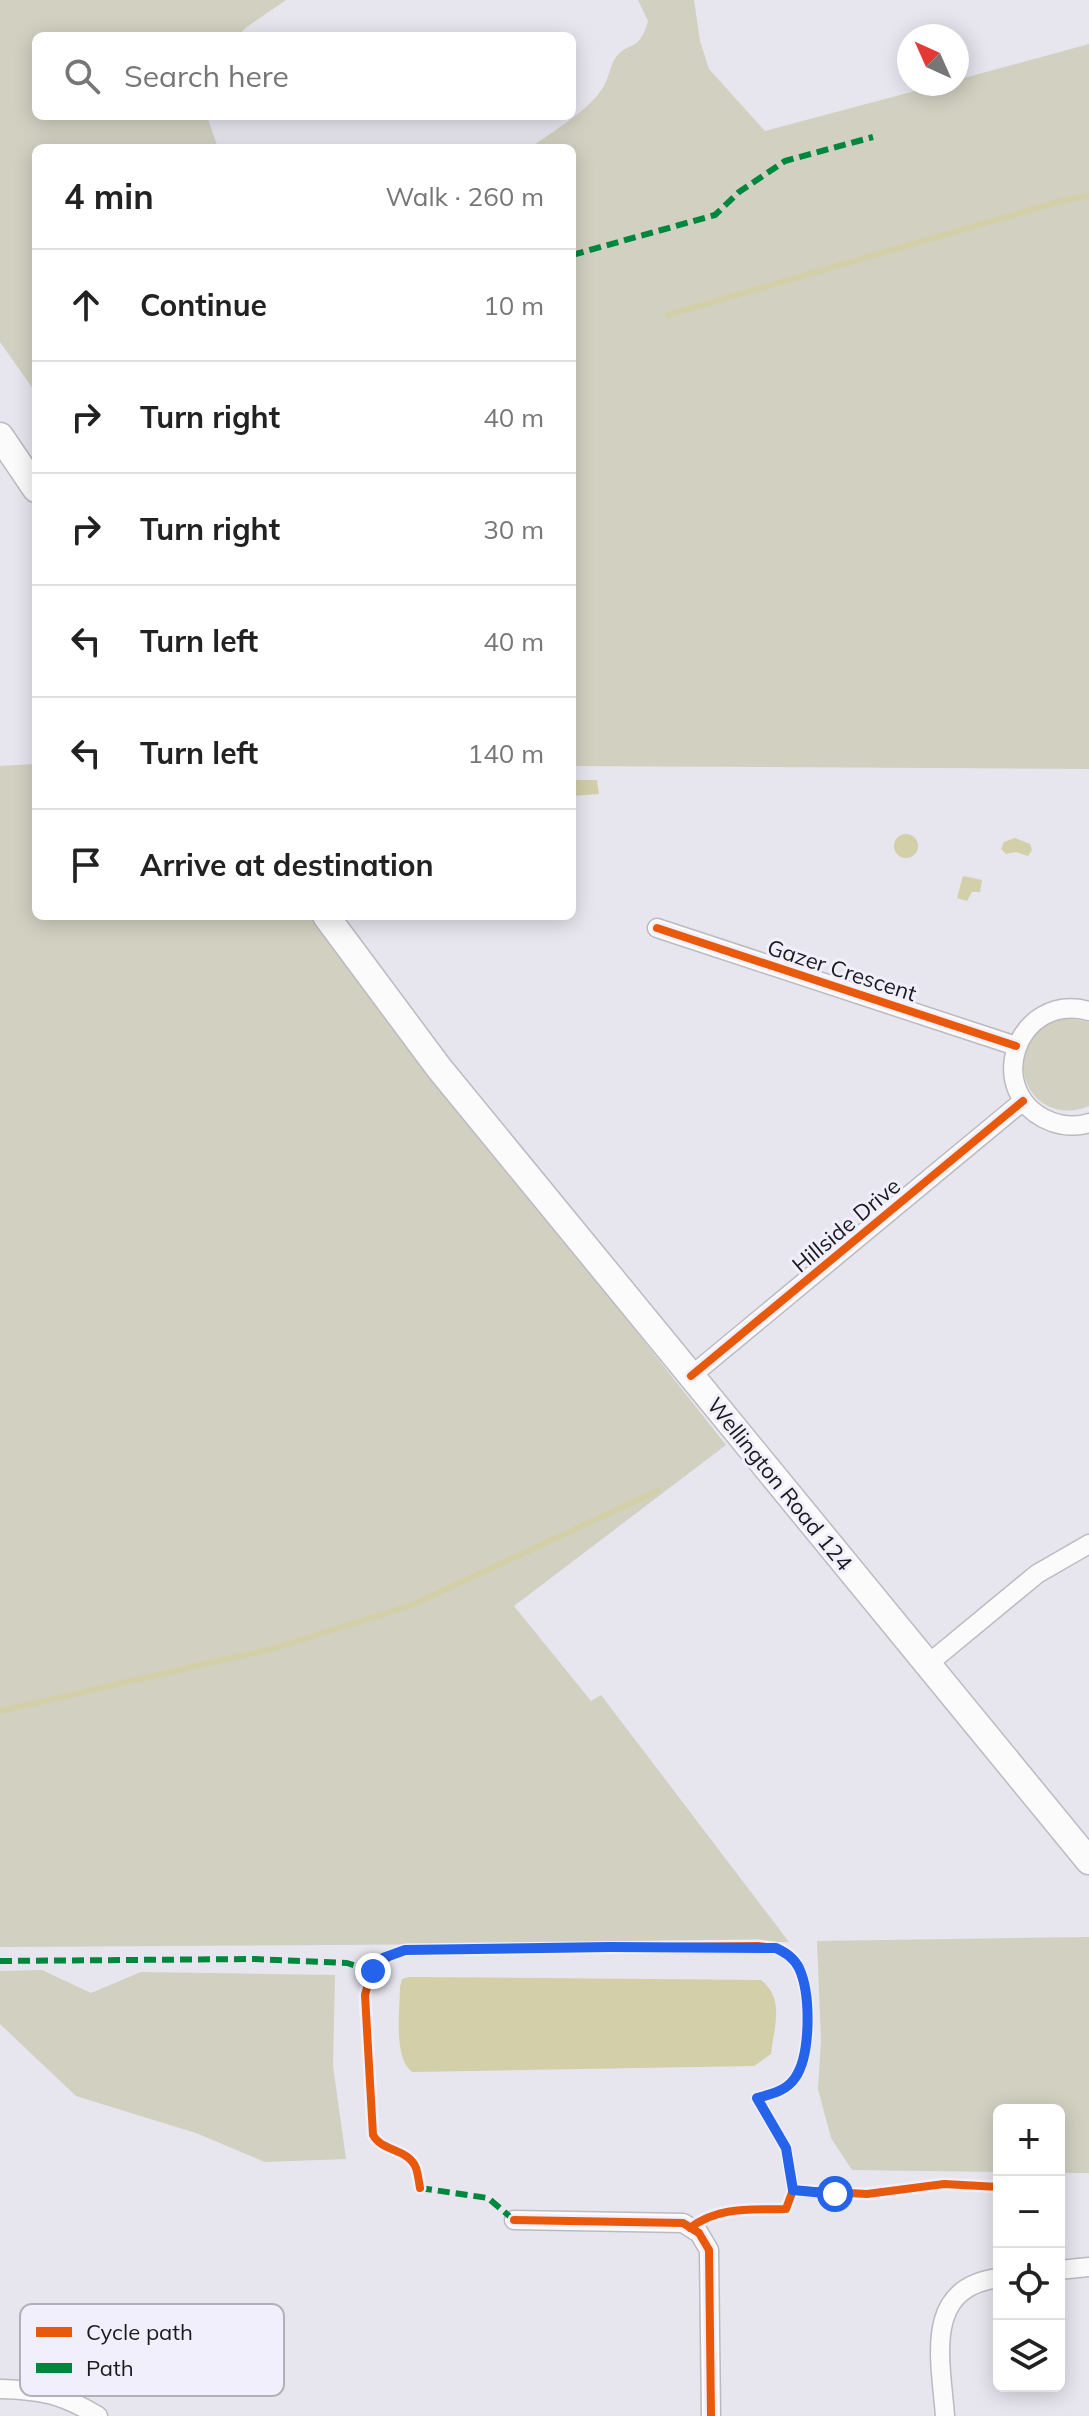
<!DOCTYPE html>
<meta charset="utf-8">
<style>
body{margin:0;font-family:Mulish,sans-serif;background:#f2f2f2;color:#222}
.controls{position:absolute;right:24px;bottom:24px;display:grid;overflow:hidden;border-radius:12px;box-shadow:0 4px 20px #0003}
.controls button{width:72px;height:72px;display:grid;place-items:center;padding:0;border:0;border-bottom:2px solid #e0e0e0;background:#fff;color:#222;font:40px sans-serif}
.compass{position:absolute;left:897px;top:24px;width:72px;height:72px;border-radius:50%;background:#fff;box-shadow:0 4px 20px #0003;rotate:315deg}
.stop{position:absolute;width:24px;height:24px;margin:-18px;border:6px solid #2563eb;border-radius:50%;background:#fff}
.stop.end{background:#2563eb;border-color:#fff;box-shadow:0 2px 8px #0008}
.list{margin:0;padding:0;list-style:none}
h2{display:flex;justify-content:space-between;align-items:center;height:104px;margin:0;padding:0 32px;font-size:34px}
h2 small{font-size:26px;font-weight:400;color:#767676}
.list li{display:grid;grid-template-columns:52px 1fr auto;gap:24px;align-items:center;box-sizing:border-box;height:112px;padding:0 32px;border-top:2px solid #e0e0e0}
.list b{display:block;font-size:30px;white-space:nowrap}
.list em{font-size:26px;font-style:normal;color:#767676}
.icon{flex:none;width:44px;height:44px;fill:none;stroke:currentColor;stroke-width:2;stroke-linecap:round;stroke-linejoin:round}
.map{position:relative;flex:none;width:1089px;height:2416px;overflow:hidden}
.search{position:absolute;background:#fff;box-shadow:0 4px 20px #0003;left:32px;top:32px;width:544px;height:88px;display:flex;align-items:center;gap:20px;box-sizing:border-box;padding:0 28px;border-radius:12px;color:#767676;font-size:30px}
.panel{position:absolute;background:#fff;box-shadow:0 4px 20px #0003;left:32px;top:144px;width:544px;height:776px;border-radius:12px}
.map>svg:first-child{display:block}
.green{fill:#d2d0c1}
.water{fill:#d2cfa9}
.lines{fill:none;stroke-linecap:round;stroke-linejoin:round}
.stream{stroke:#d2cfa9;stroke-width:6}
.minor-casing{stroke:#bbbac1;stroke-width:21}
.secondary-casing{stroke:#bbbac1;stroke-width:29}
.minor{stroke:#fbfbfc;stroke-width:18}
.secondary{stroke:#fbfbfc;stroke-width:26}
.quiet{stroke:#00873e;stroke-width:6;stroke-dasharray:12 6;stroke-linecap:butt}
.cycleway-casing{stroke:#f2effc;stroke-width:13}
.cycleway{stroke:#e8590c;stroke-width:8}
.route{stroke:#2563eb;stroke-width:10}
.labels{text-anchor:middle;stroke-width:6;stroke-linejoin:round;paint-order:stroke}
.street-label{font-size:22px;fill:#1b1a1f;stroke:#f2effc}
.key{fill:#f2effc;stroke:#b2afba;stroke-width:2}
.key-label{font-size:22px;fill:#1b1a1f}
</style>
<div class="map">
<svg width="1089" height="2416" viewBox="0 0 1089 2416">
<rect width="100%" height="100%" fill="#e7e5ee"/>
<!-- green -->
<path class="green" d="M 0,0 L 286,0 L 248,26 L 237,36 L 36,36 L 36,116 L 207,116 L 218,148 L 36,148 L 36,393 L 0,342 Z
M 638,0 L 694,0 L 700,41 L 709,69 L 765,131 L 941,84 L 957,84 L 957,80 L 1089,44 L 1089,769 L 572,766 L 572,148 L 530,148 C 554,130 588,112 604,86 C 609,77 610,66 616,57 C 631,39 638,54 648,21 Z
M 36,764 L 36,916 L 308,916 L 726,1445 L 514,1606 L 591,1701 L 601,1695 L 789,1942 L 0,1947 L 0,766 Z
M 1062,1017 L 1089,1022 L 1089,1106 C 1026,1132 992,1040 1062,1017 Z
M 1089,1937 L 1089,2173 L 1059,2173 L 1059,2110 L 999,2110 L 999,2172 L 852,2170 L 831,2138 L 818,2089 L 821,2041 L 817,1941 Z
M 42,1970 L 91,1993 L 141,1972 L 335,1975 L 333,2066 L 346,2159 L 265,2162 L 196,2133 L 76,2096 L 0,2024 L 0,1971 Z"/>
<!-- water -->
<path class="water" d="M 572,780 L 597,780 L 599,794 L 572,796 Z
M894 846a12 12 0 1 1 24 0a12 12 0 1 1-24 0Z
M 1015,838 L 1030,844 L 1032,850 L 1028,856 L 1016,852 L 1006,854 L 1001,849 L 1004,842 Z
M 963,876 L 982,880 L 980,892 L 972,892 L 967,901 L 957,898 Z
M 410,1977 L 761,1980 C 785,1999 774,2026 771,2054 L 754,2066 L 412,2072 C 393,2057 400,2010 400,1987 L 402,1979 Z"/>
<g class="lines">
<!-- stream -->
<path class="stream" d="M 668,315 L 1061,201 L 1089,196
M 0,1711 L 275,1648 L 412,1605 L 657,1491"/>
<!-- minor casing -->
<g class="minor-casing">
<path id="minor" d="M 657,928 L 1016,1046
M 1089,1011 C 1016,991 981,1095 1052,1122 C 1063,1126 1078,1127 1089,1123
M 691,1376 L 1023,1101
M 928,1664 L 1037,1574 L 1089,1544
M 514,2220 L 683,2223 L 699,2233 L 709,2250 L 711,2416
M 1059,2270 L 1089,2267
M 0,2389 C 41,2390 62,2394 98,2416
M 945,2416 C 941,2361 922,2287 999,2278"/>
</g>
<!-- secondary casing -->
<g class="secondary-casing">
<path id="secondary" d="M 0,436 L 36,489
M 326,916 L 439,1068 L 1089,1861"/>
</g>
<!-- minor -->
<use href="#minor" class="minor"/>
<!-- secondary -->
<use href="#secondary" class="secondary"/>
<!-- quiet -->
<path class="quiet" d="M 572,255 L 715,215 L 739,192 L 785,161 L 873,137
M 0,1961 L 255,1959 L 347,1963 L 373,1971
M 420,2188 L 488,2198 L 514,2220"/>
<!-- cycleway casing -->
<g class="cycleway-casing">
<path id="cycleway" d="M 657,928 L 1016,1046
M 691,1376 L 1023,1101
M 420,2188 C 419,2182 418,2174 416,2168 C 408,2148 382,2152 373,2135 L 365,1995 C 371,1969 380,1958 405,1950 L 758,1946 C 768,1947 779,1947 788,1954 C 814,1974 812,2054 795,2078 C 786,2091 772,2094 757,2098 L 786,2148 L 793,2190
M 514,2220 L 683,2223 L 699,2233 L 709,2250 L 711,2416
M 690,2228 C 718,2206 752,2210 786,2209 L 793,2190 L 867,2194 L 944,2184 L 999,2187"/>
</g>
<!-- cycleway -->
<use href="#cycleway" class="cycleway"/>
</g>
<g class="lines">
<!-- route -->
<path class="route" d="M 373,1971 L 383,1958 L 405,1950 L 610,1947 L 776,1948 C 786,1953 794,1958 799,1968 C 811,1994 811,2055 795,2078 C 786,2091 772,2094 757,2098 L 786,2148 L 793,2190 L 835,2194"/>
</g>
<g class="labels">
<!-- street labels -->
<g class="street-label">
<text transform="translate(842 970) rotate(18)" y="8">Gazer Crescent</text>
<text transform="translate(846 1225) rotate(-40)" y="8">Hillside Drive</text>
<text transform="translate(780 1484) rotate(51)" y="8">Wellington Road 124</text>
</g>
</g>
<!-- legend -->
<rect x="20" y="2304" width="264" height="92" rx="12" class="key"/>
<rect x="36" y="2327" width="36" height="10" fill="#e8590c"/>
<rect x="36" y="2363" width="36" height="10" fill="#00873e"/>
<g class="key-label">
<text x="86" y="2340">Cycle path</text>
<text x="86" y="2376">Path</text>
</g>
</svg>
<div class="controls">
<button>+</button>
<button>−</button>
<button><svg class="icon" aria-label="locate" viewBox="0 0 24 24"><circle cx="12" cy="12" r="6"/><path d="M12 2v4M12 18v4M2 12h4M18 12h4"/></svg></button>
<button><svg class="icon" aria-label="layers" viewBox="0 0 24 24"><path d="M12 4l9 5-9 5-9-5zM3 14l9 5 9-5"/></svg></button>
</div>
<svg class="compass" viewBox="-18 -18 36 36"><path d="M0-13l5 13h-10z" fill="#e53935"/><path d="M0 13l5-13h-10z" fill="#767676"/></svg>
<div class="stop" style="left:835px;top:2194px"></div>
<div class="stop end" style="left:373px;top:1971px"></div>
<div class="search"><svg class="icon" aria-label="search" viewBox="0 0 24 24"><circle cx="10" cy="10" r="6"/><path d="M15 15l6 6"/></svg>Search here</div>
<section class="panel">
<h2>4 min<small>Walk · 260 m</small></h2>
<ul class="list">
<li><svg class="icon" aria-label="ahead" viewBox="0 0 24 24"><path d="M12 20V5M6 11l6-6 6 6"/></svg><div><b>Continue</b></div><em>10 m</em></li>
<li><svg class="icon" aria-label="right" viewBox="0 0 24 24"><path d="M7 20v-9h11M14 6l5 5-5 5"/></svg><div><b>Turn right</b></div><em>40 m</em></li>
<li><svg class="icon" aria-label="right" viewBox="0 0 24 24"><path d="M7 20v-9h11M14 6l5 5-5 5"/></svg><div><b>Turn right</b></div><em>30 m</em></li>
<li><svg class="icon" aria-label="left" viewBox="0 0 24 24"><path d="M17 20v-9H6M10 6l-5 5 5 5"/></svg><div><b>Turn left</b></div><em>40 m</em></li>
<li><svg class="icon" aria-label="left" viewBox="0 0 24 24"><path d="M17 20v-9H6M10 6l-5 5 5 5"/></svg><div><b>Turn left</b></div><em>140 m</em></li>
<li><svg class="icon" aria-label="arrive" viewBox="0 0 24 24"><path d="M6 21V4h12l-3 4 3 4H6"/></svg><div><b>Arrive at destination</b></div></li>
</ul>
</section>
</div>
